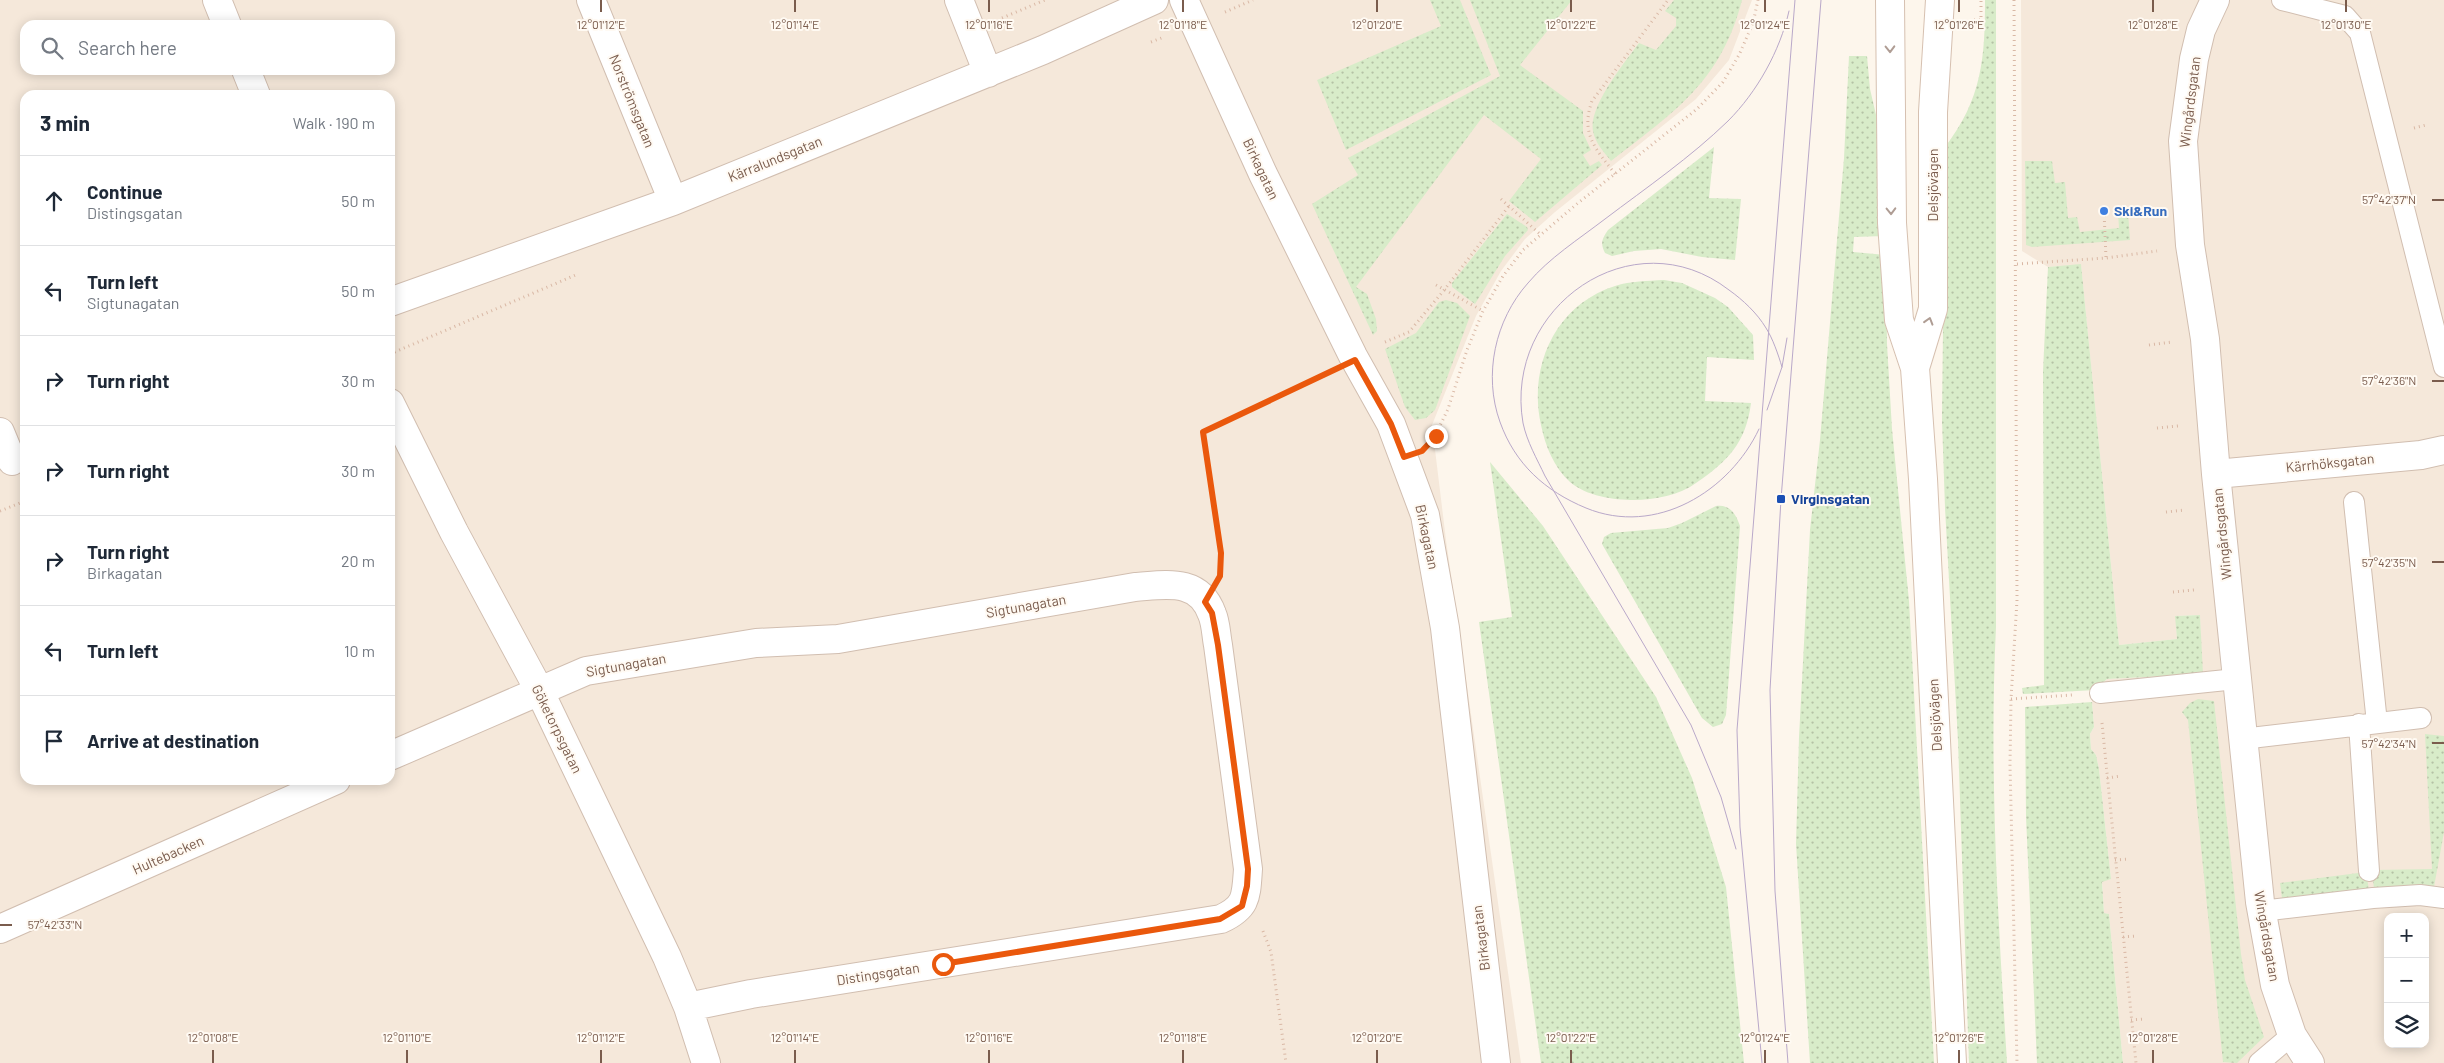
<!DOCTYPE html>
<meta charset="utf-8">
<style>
body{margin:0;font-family:Barlow,sans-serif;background:#f2f2f3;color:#1f2937}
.controls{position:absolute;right:15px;bottom:15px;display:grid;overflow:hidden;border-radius:10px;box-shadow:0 2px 12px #0003}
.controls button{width:45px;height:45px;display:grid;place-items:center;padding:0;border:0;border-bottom:1px solid #e0e1e3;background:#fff;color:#1f2937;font:25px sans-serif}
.stop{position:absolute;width:15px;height:15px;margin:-11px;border:4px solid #ea580c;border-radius:50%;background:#fff}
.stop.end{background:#ea580c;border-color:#fff;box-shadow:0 1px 5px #0008}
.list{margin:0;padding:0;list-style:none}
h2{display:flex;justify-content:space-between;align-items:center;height:65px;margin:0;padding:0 20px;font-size:21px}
h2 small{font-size:16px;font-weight:400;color:#747a83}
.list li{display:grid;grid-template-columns:32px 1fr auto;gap:15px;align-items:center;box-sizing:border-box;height:90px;padding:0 20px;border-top:1px solid #e0e1e3}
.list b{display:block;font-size:19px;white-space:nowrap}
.list p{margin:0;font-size:16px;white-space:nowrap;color:#747a83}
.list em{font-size:16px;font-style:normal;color:#747a83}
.icon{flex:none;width:28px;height:28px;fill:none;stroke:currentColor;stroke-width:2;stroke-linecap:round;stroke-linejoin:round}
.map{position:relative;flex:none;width:2444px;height:1063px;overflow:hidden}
.search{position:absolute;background:#fff;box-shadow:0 2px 12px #0003;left:20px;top:20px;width:375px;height:55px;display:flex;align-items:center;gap:12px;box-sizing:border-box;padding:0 18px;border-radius:15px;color:#747a83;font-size:19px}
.panel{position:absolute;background:#fff;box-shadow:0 2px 12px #0003;left:20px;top:90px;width:375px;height:695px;border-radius:15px}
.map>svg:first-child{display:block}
.residential{fill:#f5e8da;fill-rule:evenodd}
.grass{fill:url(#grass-dots)}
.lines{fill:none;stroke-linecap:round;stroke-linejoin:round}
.lane-casing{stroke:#d1beb0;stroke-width:22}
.street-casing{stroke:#d1beb0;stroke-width:30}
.secondary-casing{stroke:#d6c0b0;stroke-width:30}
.path{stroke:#d9b8a5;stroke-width:3;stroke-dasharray:1 4;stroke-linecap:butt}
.lane{stroke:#fff;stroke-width:20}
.street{stroke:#fff;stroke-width:28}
.secondary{stroke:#fff;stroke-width:28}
.tram{stroke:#b9a8c9;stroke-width:1}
.oneway{stroke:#af9d94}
.route{stroke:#ea580c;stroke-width:6}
.ticks{fill:none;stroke:#7a5c4d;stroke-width:2}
.shop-dot{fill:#3f7fe0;stroke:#fffaf3;stroke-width:2}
.transit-dot{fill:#1a4fb4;stroke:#fffaf3;stroke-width:2}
.labels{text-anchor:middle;stroke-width:4;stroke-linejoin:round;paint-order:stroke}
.street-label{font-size:14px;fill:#7a5c4d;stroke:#fffaf3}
.shop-label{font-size:14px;font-weight:bold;fill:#366cbe;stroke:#fffaf3;text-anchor:start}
.transit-label{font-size:14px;font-weight:bold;fill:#164399;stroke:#fffaf3;text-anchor:start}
.ticks-label{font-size:12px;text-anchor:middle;fill:#7a5c4d;stroke:#fffaf3;stroke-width:4;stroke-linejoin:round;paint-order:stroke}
</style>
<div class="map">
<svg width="2444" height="1063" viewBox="0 0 2444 1063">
<defs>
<pattern id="grass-dots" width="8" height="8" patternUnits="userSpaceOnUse" patternTransform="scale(1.25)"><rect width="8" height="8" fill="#d8ecc9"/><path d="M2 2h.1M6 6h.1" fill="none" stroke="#b4c2a5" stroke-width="1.8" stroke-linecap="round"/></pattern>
</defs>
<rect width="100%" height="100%" fill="#fdf6ec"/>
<!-- residential -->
<path class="residential" d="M 0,0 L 1752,0 L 1729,60 L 1696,99 L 1555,212 L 1525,239 L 1501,271 L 1476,316 L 1432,425 L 1446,540 L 1521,1063 L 0,1063 ZM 25,25 L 390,25 L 390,70 L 25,70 ZM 25,95 L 390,95 L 390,780 L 25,780 Z
M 2021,0 L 2444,0 L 2444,1063 L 2123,1063 L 2109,914 L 2104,913 L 2102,881 L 2111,879 L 2099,769 L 2096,755 L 2091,749 L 2090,734 L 2094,727 L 2092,702 L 2095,690 L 2107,679 L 2202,674 L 2200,615 L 2176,616 L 2177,639 L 2119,645 L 2081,265 L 2048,267 L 2022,251 ZM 2388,917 L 2425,917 L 2425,1044 L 2388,1044 Z"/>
<!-- grass -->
<path class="grass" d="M 1430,0 L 1460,0 L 1491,75 L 1346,150 L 1317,80 L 1441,26 Z
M 1470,0 L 1572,0 L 1520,65 L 1583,111 L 1583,133 L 1591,150 L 1583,155 L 1590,166 L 1599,161 L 1602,165 L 1535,222 L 1509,201 L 1541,159 L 1484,115 L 1356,287 L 1367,294 L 1376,319 L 1377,331 L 1373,335 L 1312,204 L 1358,175 L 1348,158 L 1500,76 Z
M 1674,0 L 1742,0 C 1721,82 1674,112 1611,161 C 1604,152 1595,143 1593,131 C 1588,107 1625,62 1639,43 L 1656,50 L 1676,26 L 1676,18 L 1665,11 Z
M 1985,0 L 1996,0 L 1996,627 C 1989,772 1998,918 2007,1063 L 1969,1063 L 1958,741 L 1945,508 L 1942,420 L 1945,147 C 1982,99 1985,58 1985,0 Z
M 1849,56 L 1867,56 L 1870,89 L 1880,132 L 1884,236 L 1854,237 L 1853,252 L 1886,255 L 1887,344 L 1892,429 L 1909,601 L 1934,1063 L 1810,1063 L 1796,844 L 1799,737 L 1810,530 L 1820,440 L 1844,158 Z
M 1714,147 L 1709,198 L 1741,199 L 1735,260 L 1702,257 L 1661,249 L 1634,251 L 1612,256 L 1605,253 C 1600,243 1602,239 1608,230 Z
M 2025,161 L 2052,161 L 2055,183 L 2065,182 L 2068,218 L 2077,217 L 2080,232 L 2119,228 L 2118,212 L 2128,212 L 2130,240 L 2032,247 L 2026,245 Z
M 1507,214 L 1527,227 L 1528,230 L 1505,256 L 1475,304 L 1452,287 L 1452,283 Z
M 2081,264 L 2119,645 L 2177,639 L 2175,616 L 2200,615 L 2203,674 L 2107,679 L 2095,690 L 2023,694 L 2022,688 L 2044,685 L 2043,371 L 2048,267 Z
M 1664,280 L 1682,283 L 1715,298 L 1728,307 L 1753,335 L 1754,360 L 1707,357 L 1705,401 L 1751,403 C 1746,443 1728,461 1696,483 C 1680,495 1654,500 1634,500 C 1614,500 1586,496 1570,482 C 1554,468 1545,445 1541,425 C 1528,367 1555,305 1615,286 C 1631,281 1647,281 1664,280 Z
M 1446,300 L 1457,303 L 1470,316 L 1435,410 L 1426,418 L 1415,420 L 1405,407 L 1385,349 L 1416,333 L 1439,302 Z
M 1490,462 L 1543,526 L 1656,697 L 1692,778 L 1726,887 L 1744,1063 L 1541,1063 L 1479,622 L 1512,617 Z
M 1716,506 C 1730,504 1736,514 1740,526 L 1726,715 L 1722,724 L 1713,727 L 1702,718 L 1602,544 L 1604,537 L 1611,533 L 1668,528 L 1682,523 Z
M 2198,699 L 2214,701 L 2241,954 L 2245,980 L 2264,1037 L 2237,1063 L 2223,1062 L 2188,720 L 2182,712 L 2190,703 Z
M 2092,702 L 2094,727 L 2090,734 L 2091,749 L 2096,755 L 2099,769 L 2111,879 L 2102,882 L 2104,913 L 2109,914 L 2123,1063 L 2037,1063 L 2026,817 L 2025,707 Z
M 2425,734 L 2444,736 L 2444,832 L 2434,887 L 2419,885 L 2374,889 L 2372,870 L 2432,869 Z
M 2366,872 L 2369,890 L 2282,898 L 2280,883 Z"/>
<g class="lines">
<!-- lane casing -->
<g class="lane-casing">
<path id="lane" d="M 2282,0 L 2345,16 L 2360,33 L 2444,367
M 2354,502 L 2377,723
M 2100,693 L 2236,679
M 2359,724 L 2369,871
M 2242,739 L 2421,718
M 2261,911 L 2373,898 L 2420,895 L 2444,898
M 2259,1063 L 2292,1035"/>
</g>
<!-- street casing -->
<g class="street-casing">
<path id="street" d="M 217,0 L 227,25
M 591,0 L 673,201
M 959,0 L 988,73
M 1184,0 L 1263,174 L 1353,356 L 1391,424 L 1425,515 L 1445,628 L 1496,1063
M 2215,0 L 2201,30 L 2194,59 L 2183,141 L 2190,245 L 2205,339 L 2216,474 L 2260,902 L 2275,985 L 2292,1035 L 2310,1063
M 246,70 L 256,95
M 390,302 L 673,201 L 1043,50 L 1154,0
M 390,403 L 454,532 L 539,690 L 667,957 L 688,1007 L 706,1063
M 0,432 L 12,461
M 2216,474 L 2421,455 L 2444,450
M 390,756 L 586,671 L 756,643 L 838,639 L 1135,587 C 1165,585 1199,577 1212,614 C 1216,623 1216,635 1218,645 L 1248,869 C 1246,897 1247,907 1221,919 L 751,994 L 688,1007
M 0,929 L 336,780"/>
</g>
<!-- secondary casing -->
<g class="secondary-casing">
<path id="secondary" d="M 1890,0 L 1892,223 L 1899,320 L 1915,368 L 1923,479 L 1952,1063
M 1915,368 L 1933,309 L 1933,112 L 1940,0"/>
</g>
<!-- path -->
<path class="path" d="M 2014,0 L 2017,600 L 2011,699 L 2010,765 L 2017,1063
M 1225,12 L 1253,0
M 1002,18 L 1045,0
M 1974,20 L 1981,20 L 1981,0
M 1151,42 L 1164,37
M 2414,128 L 2426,125
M 1615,174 C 1596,149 1580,134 1592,101 L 1668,0
M 1501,199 L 1541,235
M 2104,211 L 2106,258
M 2017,264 L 2106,258 L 2157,251
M 1436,285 L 1483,311
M 1385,342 L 1409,332 L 1445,289 L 1509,206
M 2149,345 L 2172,342
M 390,354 L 578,274
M 2157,428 L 2178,426
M 1434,438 L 1448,409 L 1467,350 L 1483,311 L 1503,276 L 1523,250 L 1578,203 L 1697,109 L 1723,82 L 1739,55 L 1753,23 L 1758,0
M 0,511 L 25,501
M 2166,512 L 2185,510
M 1220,568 L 1221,553 L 1203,432 L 1324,376
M 2173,592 L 2194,590
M 2011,699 L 2072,695
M 2102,723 L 2136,1063
M 2107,778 L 2121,776
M 2115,860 L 2129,859
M 1263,931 L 1271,952 L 1286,1063
M 2123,937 L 2136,936
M 2131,1020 L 2144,1019"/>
<!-- lane -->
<use href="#lane" class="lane"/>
<!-- street -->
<use href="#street" class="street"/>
<!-- secondary -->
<use href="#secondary" class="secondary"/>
<!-- tram -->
<path class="tram" d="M 1767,410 L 1782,367 L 1787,338
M 1759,429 C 1730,491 1656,537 1586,508 C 1545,491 1515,464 1500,422 C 1483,375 1495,320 1528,283 C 1549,258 1579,239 1605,219 C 1646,188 1691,157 1728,121 C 1757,92 1780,51 1789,11
M 1736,849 L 1721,797 L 1691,725 L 1545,476 C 1537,459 1527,442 1523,423 C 1503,307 1633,216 1729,290 C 1743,300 1757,313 1766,328 C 1773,339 1778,354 1782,367
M 1762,1063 L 1740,827 L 1737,730 L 1795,0
M 1788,1063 L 1775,891 L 1770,690 L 1781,499 L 1821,0"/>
</g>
<!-- one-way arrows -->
<defs><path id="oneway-chevron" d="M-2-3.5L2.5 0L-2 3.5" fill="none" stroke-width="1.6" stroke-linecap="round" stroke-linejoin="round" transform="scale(1.25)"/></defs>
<g class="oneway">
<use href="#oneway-chevron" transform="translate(1890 49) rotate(89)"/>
<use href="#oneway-chevron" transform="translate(1891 211) rotate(89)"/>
<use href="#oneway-chevron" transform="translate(1929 321) rotate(-73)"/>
</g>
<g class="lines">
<!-- route -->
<path class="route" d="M 943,964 L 1220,919 L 1242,906 L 1247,886 L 1248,869 L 1218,645 L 1212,613 L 1205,602 L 1220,576 L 1221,553 L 1203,432 L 1355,360 L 1391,424 L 1404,457 L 1422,451 L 1436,436"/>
</g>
<!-- ticks -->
<path class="ticks" d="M 601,0 L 601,12M 795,0 L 795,12M 989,0 L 989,12M 1183,0 L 1183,12M 1377,0 L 1377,12M 1571,0 L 1571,12M 1765,0 L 1765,12M 1959,0 L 1959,12M 2153,0 L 2153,12M 2346,0 L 2346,12M 2432,200 L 2444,200M 2432,381 L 2444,381M 2432,562 L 2444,562M 2432,743 L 2444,743M 0,925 L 12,925M 213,1050 L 213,1063M 407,1050 L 407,1063M 601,1050 L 601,1063M 795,1050 L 795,1063M 989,1050 L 989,1063M 1183,1050 L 1183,1063M 1377,1050 L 1377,1063M 1571,1050 L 1571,1063M 1765,1050 L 1765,1063M 1959,1050 L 1959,1063M 2153,1050 L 2153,1063"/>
<!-- markers -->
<circle class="shop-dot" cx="2104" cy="211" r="5"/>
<rect class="transit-dot" x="1776" y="494" width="10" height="10" rx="2.5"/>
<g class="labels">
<!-- street labels -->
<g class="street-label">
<text transform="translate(632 101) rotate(68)" y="5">Norströmsgatan</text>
<text transform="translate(2190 102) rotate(-83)" y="5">Wingårdsgatan</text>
<text transform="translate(775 159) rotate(-22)" y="5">Kärralundsgatan</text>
<text transform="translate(1261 169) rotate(65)" y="5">Birkagatan</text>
<text transform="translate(1933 185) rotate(-90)" y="5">Delsjövägen</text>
<text transform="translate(2330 463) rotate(-6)" y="5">Kärrhöksgatan</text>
<text transform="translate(2222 534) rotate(-96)" y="5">Wingårdsgatan</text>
<text transform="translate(1427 537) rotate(78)" y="5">Birkagatan</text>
<text transform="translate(1026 606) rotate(-10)" y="5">Sigtunagatan</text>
<text transform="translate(626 665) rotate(-10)" y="5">Sigtunagatan</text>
<text transform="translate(1935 715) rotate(-93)" y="5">Delsjövägen</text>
<text transform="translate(557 729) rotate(64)" y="5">Göketorpsgatan</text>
<text transform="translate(168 855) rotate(-24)" y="5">Hultebacken</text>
<text transform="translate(2267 936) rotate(80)" y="5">Wingårdsgatan</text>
<text transform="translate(1481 938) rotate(-97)" y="5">Birkagatan</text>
<text transform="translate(878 974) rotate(-9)" y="5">Distingsgatan</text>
</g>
<!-- shop labels -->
<g class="shop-label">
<text x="2114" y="216">Ski&amp;Run</text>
</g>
<!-- transit labels -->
<g class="transit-label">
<text x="1791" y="504">Virginsgatan</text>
</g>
</g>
<g class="ticks-label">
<text x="601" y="29">12°01'12"E</text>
<text x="795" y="29">12°01'14"E</text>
<text x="989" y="29">12°01'16"E</text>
<text x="1183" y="29">12°01'18"E</text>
<text x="1377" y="29">12°01'20"E</text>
<text x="1571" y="29">12°01'22"E</text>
<text x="1765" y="29">12°01'24"E</text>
<text x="1959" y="29">12°01'26"E</text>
<text x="2153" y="29">12°01'28"E</text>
<text x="2346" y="29">12°01'30"E</text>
<text x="2389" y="204">57°42'37"N</text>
<text x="2389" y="385">57°42'36"N</text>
<text x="2389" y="567">57°42'35"N</text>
<text x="2389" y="748">57°42'34"N</text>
<text x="55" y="929">57°42'33"N</text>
<text x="213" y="1042">12°01'08"E</text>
<text x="407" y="1042">12°01'10"E</text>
<text x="601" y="1042">12°01'12"E</text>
<text x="795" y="1042">12°01'14"E</text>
<text x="989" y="1042">12°01'16"E</text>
<text x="1183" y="1042">12°01'18"E</text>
<text x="1377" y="1042">12°01'20"E</text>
<text x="1571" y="1042">12°01'22"E</text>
<text x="1765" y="1042">12°01'24"E</text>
<text x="1959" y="1042">12°01'26"E</text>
<text x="2153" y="1042">12°01'28"E</text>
</g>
</svg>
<div class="controls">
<button>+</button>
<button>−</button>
<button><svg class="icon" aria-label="layers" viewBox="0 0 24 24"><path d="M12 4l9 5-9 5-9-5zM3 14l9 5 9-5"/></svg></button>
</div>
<div class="stop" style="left:943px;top:964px"></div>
<div class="stop end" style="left:1436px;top:436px"></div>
<div class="search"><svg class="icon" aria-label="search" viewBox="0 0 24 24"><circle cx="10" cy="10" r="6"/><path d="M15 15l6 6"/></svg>Search here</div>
<section class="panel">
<h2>3 min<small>Walk · 190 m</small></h2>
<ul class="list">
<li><svg class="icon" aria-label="ahead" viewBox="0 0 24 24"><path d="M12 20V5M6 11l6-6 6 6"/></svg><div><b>Continue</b><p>Distingsgatan</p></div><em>50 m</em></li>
<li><svg class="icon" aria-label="left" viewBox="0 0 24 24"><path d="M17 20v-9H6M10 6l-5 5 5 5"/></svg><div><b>Turn left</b><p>Sigtunagatan</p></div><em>50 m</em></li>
<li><svg class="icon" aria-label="right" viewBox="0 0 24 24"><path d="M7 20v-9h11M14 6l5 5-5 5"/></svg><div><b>Turn right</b></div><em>30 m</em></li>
<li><svg class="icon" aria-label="right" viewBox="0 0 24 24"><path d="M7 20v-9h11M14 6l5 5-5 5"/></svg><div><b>Turn right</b></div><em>30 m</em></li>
<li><svg class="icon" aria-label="right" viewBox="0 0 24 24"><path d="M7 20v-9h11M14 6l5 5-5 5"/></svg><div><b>Turn right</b><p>Birkagatan</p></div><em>20 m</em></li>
<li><svg class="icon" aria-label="left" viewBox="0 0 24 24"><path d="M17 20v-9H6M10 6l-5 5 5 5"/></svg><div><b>Turn left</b></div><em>10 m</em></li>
<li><svg class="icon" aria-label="arrive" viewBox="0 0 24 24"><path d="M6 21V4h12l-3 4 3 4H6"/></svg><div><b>Arrive at destination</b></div></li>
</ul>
</section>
</div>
